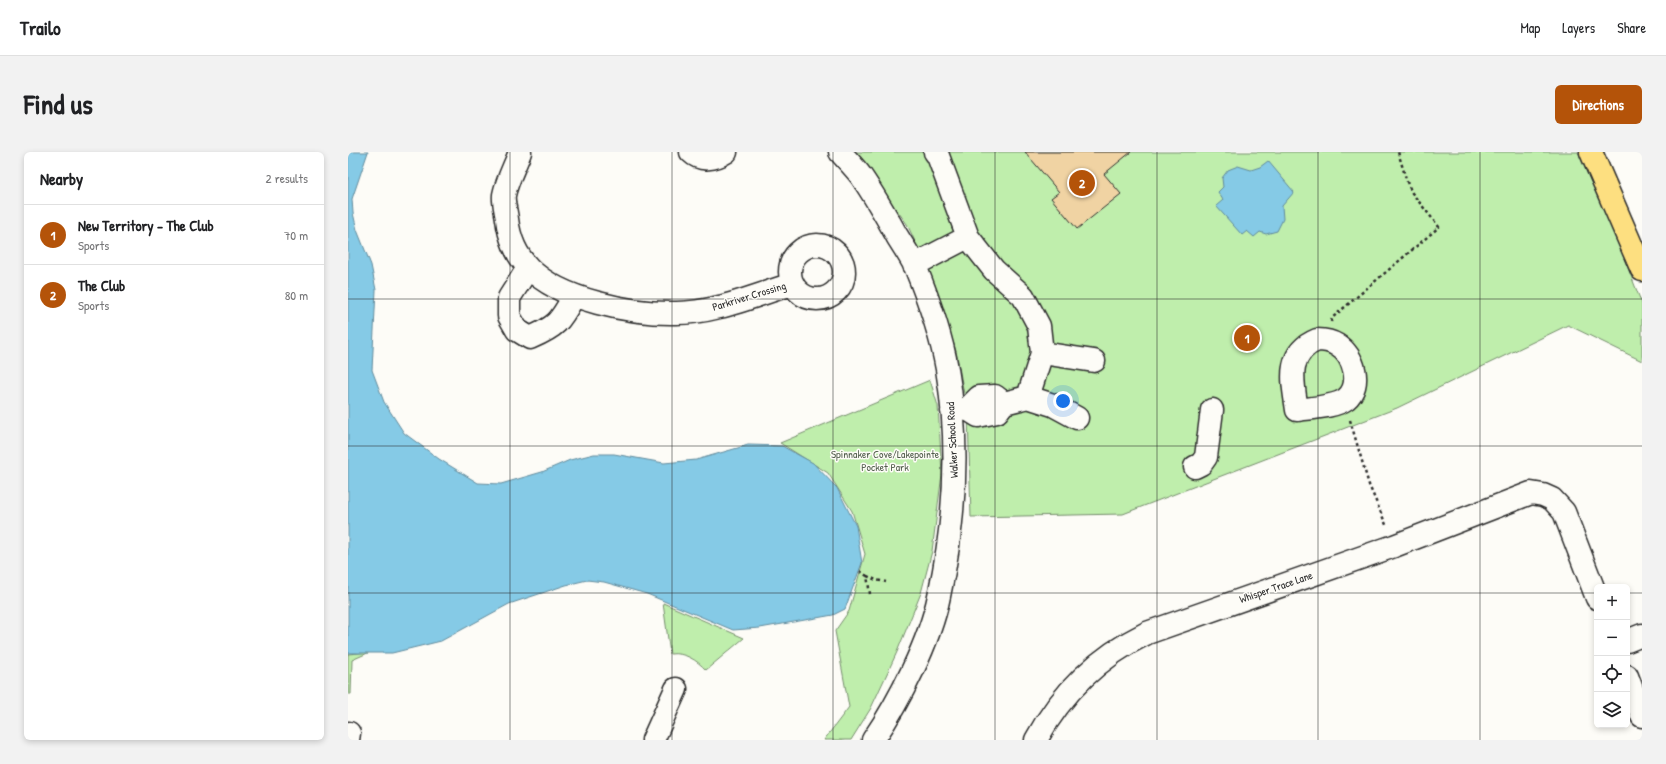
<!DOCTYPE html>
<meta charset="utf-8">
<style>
body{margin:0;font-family:"Patrick Hand",sans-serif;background:#f2f2f2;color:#202124}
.controls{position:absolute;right:12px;bottom:12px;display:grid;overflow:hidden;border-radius:6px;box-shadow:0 2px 6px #0003}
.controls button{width:36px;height:36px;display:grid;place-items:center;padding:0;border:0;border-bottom:1px solid #e0e0e0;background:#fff;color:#202124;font:20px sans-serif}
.you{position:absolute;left:715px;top:249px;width:14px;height:14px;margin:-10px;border:3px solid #fff;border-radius:50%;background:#1a73e8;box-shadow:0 0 0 6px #1a73e833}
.badge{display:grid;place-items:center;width:26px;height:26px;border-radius:50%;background:#b45309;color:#fff;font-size:13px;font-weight:700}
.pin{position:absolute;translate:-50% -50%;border:2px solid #fff;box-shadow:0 1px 4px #0006}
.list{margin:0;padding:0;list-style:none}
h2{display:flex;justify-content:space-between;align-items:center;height:52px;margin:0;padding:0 16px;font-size:17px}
h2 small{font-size:13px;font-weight:400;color:#757577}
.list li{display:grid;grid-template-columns:26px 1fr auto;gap:12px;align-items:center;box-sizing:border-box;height:60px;padding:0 16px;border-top:1px solid #e0e0e0}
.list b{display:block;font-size:15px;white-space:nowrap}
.list p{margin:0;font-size:13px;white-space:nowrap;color:#757577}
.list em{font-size:13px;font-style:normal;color:#757577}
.icon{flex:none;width:22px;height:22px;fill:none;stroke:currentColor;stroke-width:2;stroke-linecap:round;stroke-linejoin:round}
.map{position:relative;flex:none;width:1294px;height:588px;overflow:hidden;border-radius:6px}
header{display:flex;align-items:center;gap:24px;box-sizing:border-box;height:56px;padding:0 20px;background:#fff;border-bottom:1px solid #e0e0e0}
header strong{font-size:19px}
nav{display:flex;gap:22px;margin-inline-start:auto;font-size:14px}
.intro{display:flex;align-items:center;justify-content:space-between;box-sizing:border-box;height:96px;padding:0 24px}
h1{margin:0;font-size:28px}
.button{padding:10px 18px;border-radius:6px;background:#b45309;color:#fff;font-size:14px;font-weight:700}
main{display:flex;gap:24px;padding:0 24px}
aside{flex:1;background:#fff;border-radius:6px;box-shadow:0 2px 6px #0003}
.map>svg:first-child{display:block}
.green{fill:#bfeeac;stroke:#758c6c}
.water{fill:#85cae6;stroke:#618a9b}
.building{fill:#f0d3a3;stroke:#2b2b2b}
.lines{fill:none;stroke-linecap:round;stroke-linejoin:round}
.minor-casing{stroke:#2b2b2b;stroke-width:25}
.major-casing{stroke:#2b2b2b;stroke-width:25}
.path{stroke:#2b2b2b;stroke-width:2.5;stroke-dasharray:3 3;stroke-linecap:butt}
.minor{stroke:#fdfcf7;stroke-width:22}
.major{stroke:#fddf80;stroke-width:22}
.grid{fill:none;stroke:#2b2b2b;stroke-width:1;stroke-opacity:0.55}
.labels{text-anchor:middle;stroke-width:3;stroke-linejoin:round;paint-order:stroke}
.street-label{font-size:11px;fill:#2b2b2b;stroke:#fdfcf7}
.park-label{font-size:11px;fill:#505c4b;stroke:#fdfcf7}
</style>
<header>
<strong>Trailo</strong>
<nav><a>Map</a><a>Layers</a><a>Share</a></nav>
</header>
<div class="intro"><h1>Find us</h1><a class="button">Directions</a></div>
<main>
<aside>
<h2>Nearby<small>2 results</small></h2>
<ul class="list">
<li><span class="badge">1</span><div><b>New Territory - The Club</b><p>Sports</p></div><em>70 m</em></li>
<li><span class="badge">2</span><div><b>The Club</b><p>Sports</p></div><em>80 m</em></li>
</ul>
</aside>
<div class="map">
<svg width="1294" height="588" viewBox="0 0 1294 588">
<rect width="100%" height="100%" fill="#fdfcf7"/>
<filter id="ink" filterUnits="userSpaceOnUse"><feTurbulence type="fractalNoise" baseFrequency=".025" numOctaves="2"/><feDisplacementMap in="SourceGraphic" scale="8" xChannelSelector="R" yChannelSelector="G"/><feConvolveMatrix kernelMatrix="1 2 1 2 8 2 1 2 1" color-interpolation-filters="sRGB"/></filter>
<g filter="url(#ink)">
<!-- green -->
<path class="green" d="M 506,0 L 1230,0 L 1262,70 L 1294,152 L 1294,209 L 1220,173 L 1049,256 L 775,362 L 623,365 L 620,263 L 608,199 L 587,133 L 559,72 Z
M 582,228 L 590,254 L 594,322 L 584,399 L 573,441 L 549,500 L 523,556 L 503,588 L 476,588 L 501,555 L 487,479 L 501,459 L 517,402 L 504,359 L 480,321 L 432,291 Z
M 315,451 L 396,486 L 358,518 C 349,508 336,500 322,502 Z
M 22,500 L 4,508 L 3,542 L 0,542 L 0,502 Z"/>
<!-- water -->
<path class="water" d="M 0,0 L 20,0 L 4,47 L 5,61 L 9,78 L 23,113 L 28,138 L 24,218 L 36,250 L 56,281 L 91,307 L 130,331 L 153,332 L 194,320 L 222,308 L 246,302 L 266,302 L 316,311 L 348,308 L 400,293 L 434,294 L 465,311 L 489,336 L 508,374 L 514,411 L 497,457 L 485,463 L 412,476 L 385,478 L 299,442 L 256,430 L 239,428 L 218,433 L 161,452 L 93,489 L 44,501 L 0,501 Z
M 920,9 L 946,40 L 934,54 L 935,67 L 929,79 L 918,82 L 912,80 L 906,85 L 899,79 L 894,83 L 868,54 L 875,48 L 870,40 L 875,35 L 874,26 L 880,18 L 890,14 L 903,18 L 912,15 Z"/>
<!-- building -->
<path class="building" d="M 677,0 L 783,0 L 756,22 L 773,42 L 729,77 L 703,46 L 711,40 Z"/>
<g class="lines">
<!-- minor casing -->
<g class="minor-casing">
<path id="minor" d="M 172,0 C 167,14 159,28 156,43 C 155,50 158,59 159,67 C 161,84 168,103 181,116 C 212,148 284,162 328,161 C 368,161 407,143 445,132
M 343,0 C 353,10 367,7 378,0
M 492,0 C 499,8 507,16 513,24 C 526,43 538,64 549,84 C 555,94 562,104 567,114 C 580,146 593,182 599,217 C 612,292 607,370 591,444 C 582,489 551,550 525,588
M442 120a27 27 0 1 1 54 0a27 27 0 1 1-54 0Z
M 566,113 L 620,85 L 590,4 L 587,0
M 180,116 L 161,146 L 161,164 L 169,178 L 182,186 C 210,174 212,169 226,144
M 969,188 C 976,188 983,189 989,193 C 1006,203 1015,233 998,247 C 987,255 963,256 949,258 C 945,230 937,201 969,188 Z
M 694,201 L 746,209
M 680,245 L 705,253 L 729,266
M 619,257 L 631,245 L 647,244 L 656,251
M 604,259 L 619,257 L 630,264 L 649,260 L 656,251 L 680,245 L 694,201 L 691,174 L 675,144 L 646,118 L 620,85
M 847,315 L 853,312 L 858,305 L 864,258
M 1279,489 L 1294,483
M 1279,524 L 1294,564
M 0,588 L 1,581
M 305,588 L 328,537
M 688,588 C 714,540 750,505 799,481 L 1046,394 L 1183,341 L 1195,343 L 1204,347 L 1216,360 L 1249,446"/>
</g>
<!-- major casing -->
<g class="major-casing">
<path id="major" d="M 1243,0 L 1294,118"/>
</g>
<!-- path -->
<path class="path" d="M 983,170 L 984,166 L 1091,75 L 1064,41 L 1059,30 L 1050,0
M 1002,268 L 1021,333 L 1039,375
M 512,419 L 519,424 L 522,442
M 519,424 L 528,428 L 538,430"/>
<!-- minor -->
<use href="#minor" class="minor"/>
<!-- major -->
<use href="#major" class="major"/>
</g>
</g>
<!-- grid -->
<path class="grid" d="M 162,0 L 162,588M 324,0 L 324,588M 485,0 L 485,588M 647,0 L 647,588M 809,0 L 809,588M 970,0 L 970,588M 1132,0 L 1132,588M 0,147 L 1294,147M 0,294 L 1294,294M 0,441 L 1249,441M 1279,441 L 1294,441"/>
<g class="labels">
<!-- street labels -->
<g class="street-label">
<text transform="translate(401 144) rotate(-17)" y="4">Parkriver Crossing</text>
<text transform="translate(604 288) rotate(-93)" y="4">Walker School Road</text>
<text transform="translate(928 435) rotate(-19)" y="4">Whisper Trace Lane</text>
</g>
<!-- park labels -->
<g class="park-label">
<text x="537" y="306">Spinnaker Cove/Lakepointe<tspan x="537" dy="13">Pocket Park</tspan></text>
</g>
</g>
</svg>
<div class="controls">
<button>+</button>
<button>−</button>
<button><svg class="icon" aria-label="locate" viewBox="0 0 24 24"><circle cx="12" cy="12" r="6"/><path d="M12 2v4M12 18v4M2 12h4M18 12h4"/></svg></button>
<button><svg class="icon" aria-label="layers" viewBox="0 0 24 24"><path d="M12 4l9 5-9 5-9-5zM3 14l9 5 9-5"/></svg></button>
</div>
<div class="you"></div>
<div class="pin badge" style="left:899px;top:186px">1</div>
<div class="pin badge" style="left:734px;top:31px">2</div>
</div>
</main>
